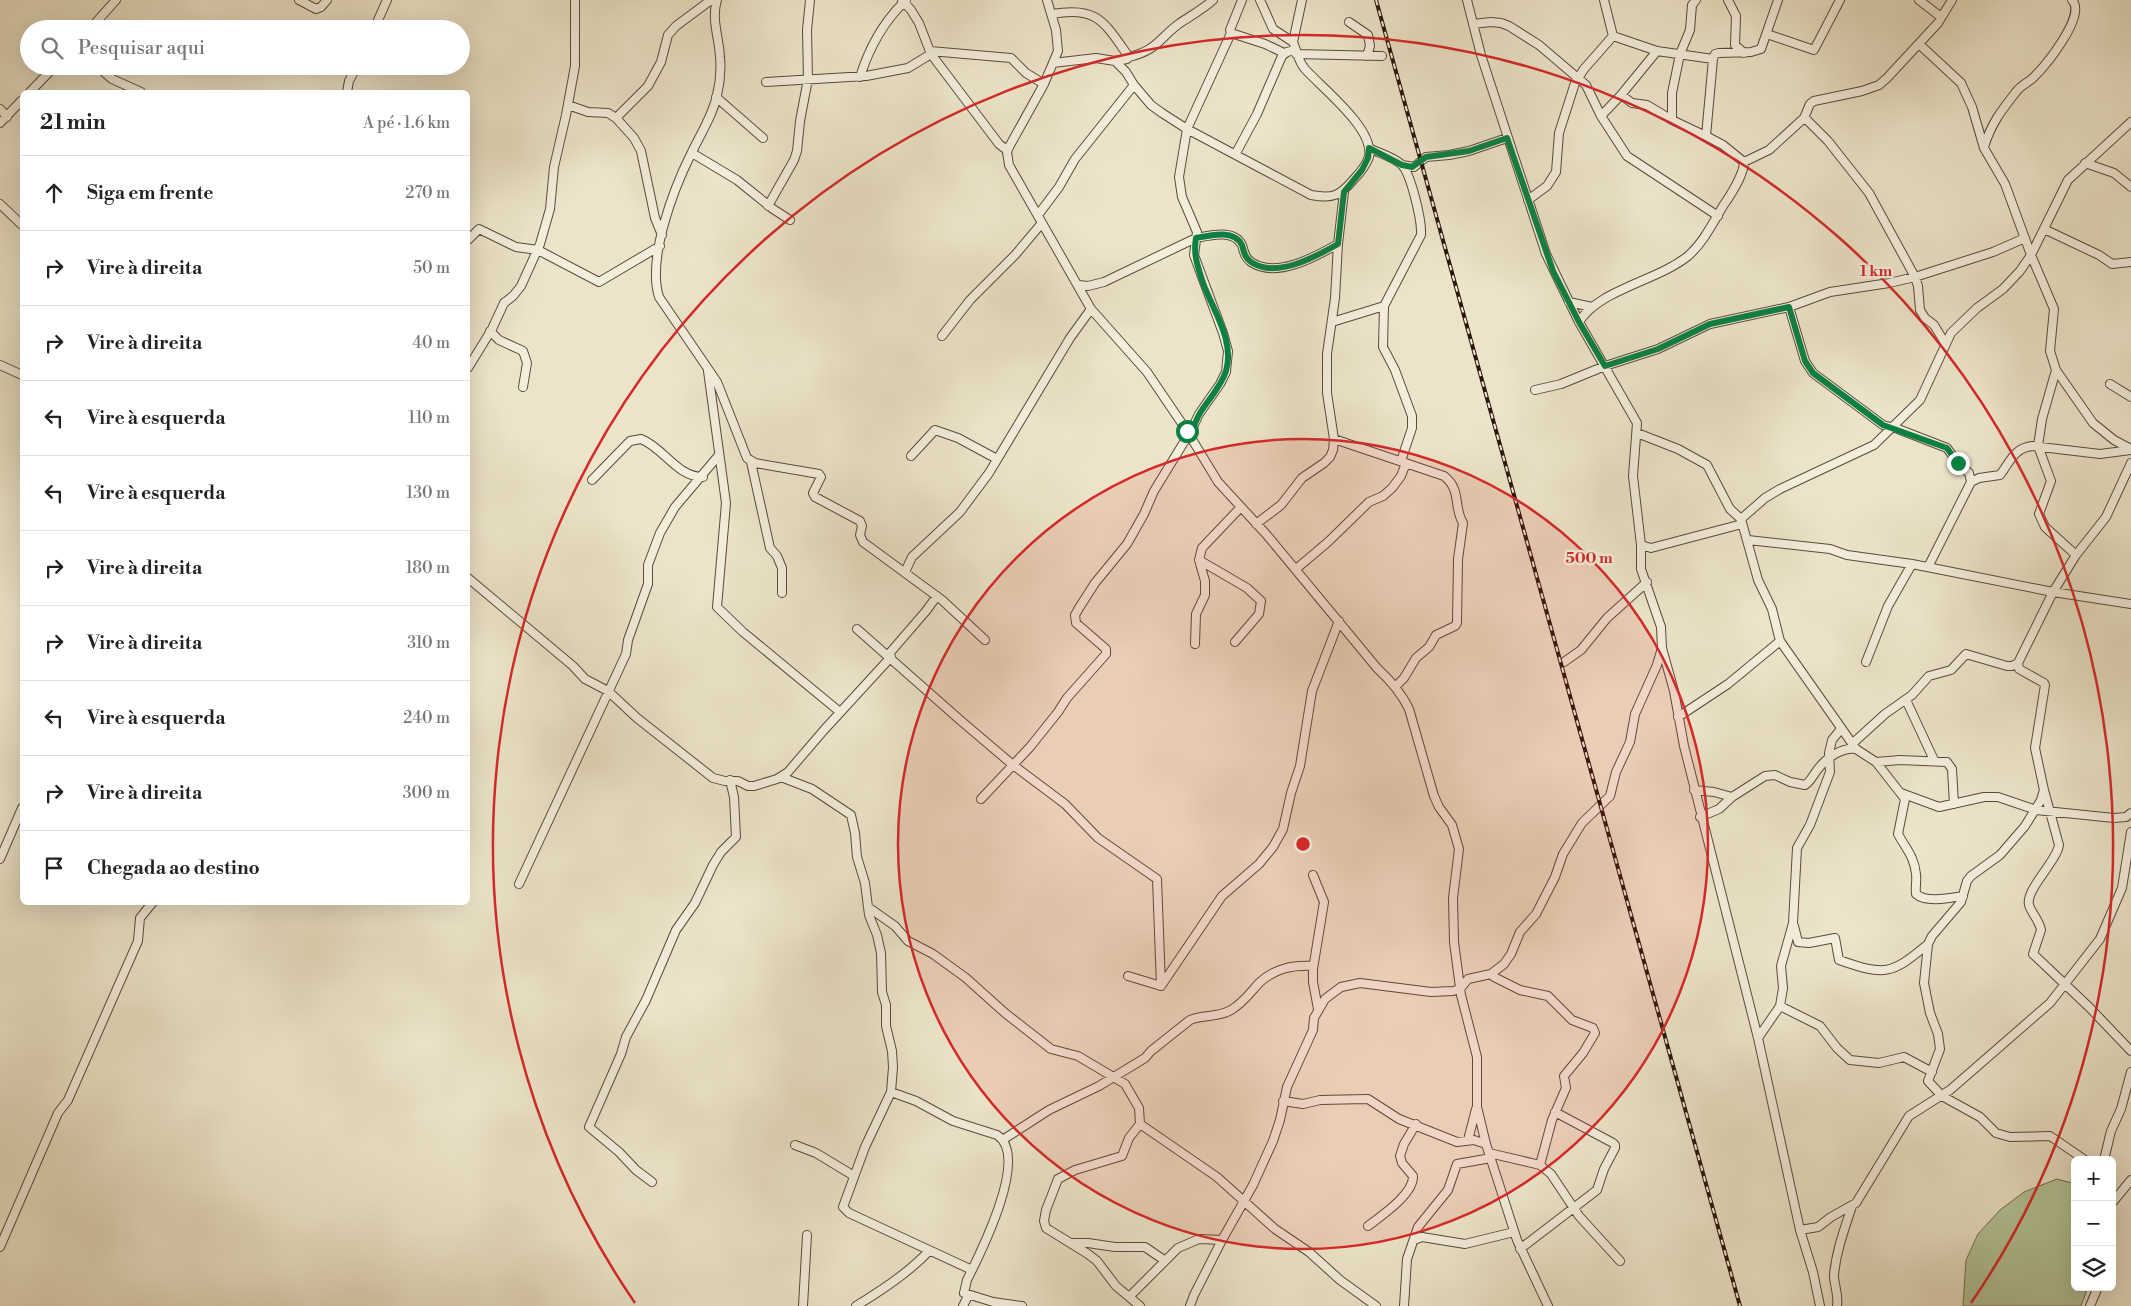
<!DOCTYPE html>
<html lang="pt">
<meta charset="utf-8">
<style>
body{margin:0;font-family:"Libre Bodoni",serif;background:#f6f6f6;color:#222}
.controls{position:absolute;right:15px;bottom:15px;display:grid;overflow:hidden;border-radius:8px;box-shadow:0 5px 20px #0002}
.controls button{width:45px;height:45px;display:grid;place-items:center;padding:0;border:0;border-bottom:1px solid #e0e0e0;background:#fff;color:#222;font:25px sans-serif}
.stop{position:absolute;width:15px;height:15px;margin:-11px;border:4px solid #0b8043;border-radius:50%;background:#fff}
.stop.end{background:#0b8043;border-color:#fff;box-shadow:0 1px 5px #0008}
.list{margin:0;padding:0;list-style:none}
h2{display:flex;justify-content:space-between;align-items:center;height:65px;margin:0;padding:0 20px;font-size:21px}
h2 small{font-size:16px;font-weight:400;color:#767676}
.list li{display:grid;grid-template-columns:32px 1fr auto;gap:15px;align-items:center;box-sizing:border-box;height:75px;padding:0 20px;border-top:1px solid #e0e0e0}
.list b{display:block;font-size:19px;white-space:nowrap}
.list em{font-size:16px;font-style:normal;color:#767676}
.icon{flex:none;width:28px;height:28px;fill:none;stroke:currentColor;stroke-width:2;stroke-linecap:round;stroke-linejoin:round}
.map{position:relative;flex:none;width:2131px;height:1306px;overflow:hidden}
.search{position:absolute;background:#fff;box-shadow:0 5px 20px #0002;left:20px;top:20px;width:450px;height:55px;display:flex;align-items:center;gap:12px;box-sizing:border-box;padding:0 18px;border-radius:28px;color:#767676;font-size:19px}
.panel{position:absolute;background:#fff;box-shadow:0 5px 20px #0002;left:20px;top:90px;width:450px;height:815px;border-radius:8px}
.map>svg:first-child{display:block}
.green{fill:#b4c599;stroke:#706d52}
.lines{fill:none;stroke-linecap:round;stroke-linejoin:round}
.minor-casing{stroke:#5b493b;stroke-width:10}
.minor{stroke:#f3eddc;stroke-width:8}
.rail-casing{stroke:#2b150c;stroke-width:4}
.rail{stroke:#f3eddc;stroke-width:2;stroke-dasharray:5.5;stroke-linecap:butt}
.route{stroke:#0b8043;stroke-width:6}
.ring{fill:none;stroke:#d62828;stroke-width:2.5}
.centre{fill:#d62828;stroke:#f3eddc;stroke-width:2.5}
.ring-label{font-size:15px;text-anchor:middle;font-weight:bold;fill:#d62828;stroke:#f3eddc;stroke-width:4.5;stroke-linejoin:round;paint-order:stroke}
</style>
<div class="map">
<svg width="2131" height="1306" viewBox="0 0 2131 1306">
<rect width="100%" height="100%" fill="#ece4c9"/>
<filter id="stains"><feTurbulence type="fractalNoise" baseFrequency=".004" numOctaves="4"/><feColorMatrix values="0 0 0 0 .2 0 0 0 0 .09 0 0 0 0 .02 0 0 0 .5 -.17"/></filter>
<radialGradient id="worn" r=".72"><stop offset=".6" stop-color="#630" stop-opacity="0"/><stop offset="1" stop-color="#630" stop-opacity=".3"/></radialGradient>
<!-- green -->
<path class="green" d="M 2057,1179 L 2075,1184 L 2075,1287 L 2088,1287 L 2081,1306 L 1963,1306 L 1966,1260 L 1978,1234 L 2000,1210 L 2024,1192 Z"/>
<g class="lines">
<!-- minor casing -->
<g class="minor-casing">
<path id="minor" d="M 299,0 L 316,9 L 321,7 L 327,0
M 717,0 C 711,19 719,37 720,57 C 721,68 720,83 717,95 C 713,115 700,135 691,154 C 673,190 647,259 659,297 L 717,382 L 747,458 L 755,463 L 819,474 L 821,477 L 813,493 L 815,497 L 860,521 L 862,526 L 860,535 L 863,542 L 942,600 L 985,640
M 902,0 L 911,10 L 919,23 L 931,54 L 999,144 L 1004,148 L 1009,147
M 1047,0 L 1056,30 L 1058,51 L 1044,84 L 1009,147 L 1007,152 L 1009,165 L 1091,309 L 1147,372 L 1187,431 L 1218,482 L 1266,534 L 1377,668 C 1390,680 1401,692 1409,709 L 1434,796 L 1439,807 L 1452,825 L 1459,849 L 1453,898 L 1454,942 L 1461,995 L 1477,1057 L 1477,1107 L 1486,1144 L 1517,1240 L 1548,1306
M 1467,0 L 1481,55 L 1546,254 L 1579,322 L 1637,423 L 1633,476 L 1641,545 L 1641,569 L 1661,627 L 1662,648 L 1674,691 L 1684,746 L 1758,1038 L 1800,1230 L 1813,1272 L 1820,1306
M 1696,0 L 1692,5 L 1690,30 L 1680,54 L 1672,93 L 1672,120 L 1706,136
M 1728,0 L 1736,16 L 1735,45 L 1744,53
M 1919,0 L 1941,17
M 1052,14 C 1098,6 1104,22 1129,57
M 1349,22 L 1368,35 L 1370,46 L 1367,56
M 1473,24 L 1491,22 L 1501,23 L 1509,26 L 1539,45 L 1586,85 L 1601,116 L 1627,156 L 1718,216
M 90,29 L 116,0
M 374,29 L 387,0
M 1231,33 L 1265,44 L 1284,53
M 1767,34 L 1814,50 L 1840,0
M 1613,36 L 1657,51
M 1293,42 L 1302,0
M 1919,44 L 1961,83 L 1972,107 L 1984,148 L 2005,184 L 2031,255 L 2054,309 L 2050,351 L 2056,370 L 2093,423 L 2114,440 L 2131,449
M 930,51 L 1011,58 L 1026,73 L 1044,84
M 1296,54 L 1382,56
M 1115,61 L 1127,59 L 1129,57 C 1158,50 1159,38 1180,23 C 1192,15 1203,9 1213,0
M 1053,63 L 1096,58 L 1115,61 L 1126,72 L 1134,85 L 1151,105 L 1162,113 L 1187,129 L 1311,195 C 1333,199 1340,196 1354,179 C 1360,173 1366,165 1369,157 C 1375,129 1322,88 1305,69 C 1298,61 1297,51 1293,42 L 1273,29 L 1260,0
M 97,66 L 112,79 L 141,92
M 860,77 C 869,48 884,21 906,0
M 766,82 L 866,76 L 908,68 L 931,54
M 30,92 L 55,66
M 347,92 L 349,81 L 357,66
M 1621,95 L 1632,103 L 1647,105 L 1672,120
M 716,97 L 763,138
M 568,105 L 588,112 L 608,113 L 616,118 L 634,138 L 641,151 L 655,218 L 662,235
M 0,109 L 7,117
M 1601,116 L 1621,95 L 1657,51 L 1713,59
M 616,118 L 648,86 L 661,62 L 668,35 L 676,26 L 711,0
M 1804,118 L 1810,104 L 1814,101 L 1862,91 L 1879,85 L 1887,78 L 1938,23 L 1952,0
M 0,123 L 22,100
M 1984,147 C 1991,124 2001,111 2016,92 C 2021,85 2028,83 2034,77 C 2046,65 2087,15 2072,0
M 1369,148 C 1379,153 1393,157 1401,164 C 1411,173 1422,221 1421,235 L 1384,306 L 1383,347 L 1395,370 L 1412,416 L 1412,428 L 1401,461
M 692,153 L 737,180 L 773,209 L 790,220
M 1236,153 L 1257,114 L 1282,56 L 1287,52 L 1295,50
M 1744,162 L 1769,150 L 1803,119 L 1806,119 L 1828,141 L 1869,193 L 1915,277 L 1918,286 L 1920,310 L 1925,318 L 1934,325 L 1945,343
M 1744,162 L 1723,145 L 1706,136 L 1713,59 L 1715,54 L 1719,53 L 1751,52 L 1761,49 L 1778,0
M 2085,163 L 2114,173 L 2131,187
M 1402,165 L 1414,167 L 1426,157 L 1449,155 L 1469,151 L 1507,138
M 1528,200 L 1547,186 L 1556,172 L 1559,133 L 1575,83 L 1584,69 L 1613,36 L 1604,0
M 0,204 L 22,225
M 768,206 L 794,160 L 797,151 L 800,121 L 808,79 L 807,30 L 810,0
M 1038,215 L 1059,187 L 1075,159 L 1134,85
M 2044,229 L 2099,255 L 2112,264 L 2131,262
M 468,240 L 479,229 L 516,247 L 538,250 L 599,282 L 660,246
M 1079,285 L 1088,286 L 1104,282 L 1196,238 C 1211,235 1234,229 1242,245 C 1244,252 1245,258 1251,262 C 1276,279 1315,257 1338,244
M 1569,302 L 1592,307
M 1789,307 L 1805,361 L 1813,373 L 1883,425 L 1898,429 L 1947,448 L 1958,463 L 1969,473 L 1971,482
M 1332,322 L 1384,306
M 1579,322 C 1598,290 1657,281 1688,256 C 1703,243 1713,223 1723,206 C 1730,196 1744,174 1744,162
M 490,331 L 499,340 L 523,351 L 527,363 L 523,387
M 942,336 L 970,300 L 1015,255 L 1042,223
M 0,365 L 22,375
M 468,368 L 492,329 L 504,303 L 513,296 L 521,286 L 540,244 L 550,209 L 554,167 L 566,115 L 575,66 L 575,0
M 2056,370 L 2042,419 L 2038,446 L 2051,481 L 2039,514 L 2045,527 L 2076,555
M 708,371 L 726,503 L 717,607 L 743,632 L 840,712
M 2110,384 L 2131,397
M 1535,390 L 1561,384 L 1605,366 L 1658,349 L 1710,324 L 1789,307 L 1830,292 L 1889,283 L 1915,277 L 1993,252 L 2025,238
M 1637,433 L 1678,449 L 1707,465 L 1730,509 L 1741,519 L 1758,580 L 1772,609 L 1780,641 L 1856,749 L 1876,762 L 1905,799 L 1898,834 C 1906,849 1914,856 1916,874 C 1917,881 1915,887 1916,894 C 1926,903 1950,898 1963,896
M 1334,439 L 1444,476 C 1462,490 1453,507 1463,523 L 1458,559 L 1457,623 L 1455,626 L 1436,635 L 1429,647 L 1416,658 L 1404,678 L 1395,687
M 911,456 L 935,430 L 958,438 L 997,459
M 751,462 L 770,548 L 777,556 L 782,568 L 782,593
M 592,480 L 630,441 L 641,439 C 664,448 677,477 703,477
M 1741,519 L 1765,498 L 1780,489 L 1874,445 L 1920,400 L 1951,333 L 1977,308 L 2003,289 L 2020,271 L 2031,255 L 2068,180 L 2131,122
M 1256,524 L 1281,505 L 1302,478 L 1324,463 L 1330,457 L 1333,450 L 1334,439 L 1327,393 L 1327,354 L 1335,298 L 1338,244 L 1344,192
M 1748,540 L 1830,549 L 1847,555 L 1912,564 L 2053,592 L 2131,604
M 1641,545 L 1651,548 L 1742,524
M 1199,560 L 1247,588 L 1261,601 L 1259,614 L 1235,642
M 1928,567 L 1971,482 L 1979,478 L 2000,475 C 2010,462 2014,448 2032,446 L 2100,454 L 2131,450
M 1296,569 L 1328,542 L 1369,502 L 1383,496 L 1392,488 L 1401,476 L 1406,463
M 905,572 L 912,557 L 960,512 L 989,473 L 1070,338 L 1091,309
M 468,578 L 573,666 L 585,679 L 608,691 L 637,718 L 713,778 L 725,781 L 738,781 L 748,786 L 754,786 L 777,779 L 788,772 L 824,730 L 891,657
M 857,629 L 960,720 L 1013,765 L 1065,804 L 1098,838 L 1157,879 L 1161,986
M 1195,644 L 1196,614 L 1205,595 L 1205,581 L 1199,560 L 1202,548 L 1240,508
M 888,655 L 926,611 L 937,596
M 1564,662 L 1581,650 L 1607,618 L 1647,582
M 1866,662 L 1888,606 L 1912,564
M 2018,663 L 2019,669 L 2044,683 L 2045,685 L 2035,748 L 2044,790 L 2059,845 C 2057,861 2025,890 2029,905 C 2032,914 2039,920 2041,930 L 2033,954 L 2089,1007 L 2131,1051
M 1906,700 L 1934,760
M 1678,717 L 1728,684 L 1780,641
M 1852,744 L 1885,714 L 1912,695 L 1929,676 L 1951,670 L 1966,654 L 2007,666 L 2012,666 L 2018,663 L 2053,592 L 2076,555 L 2106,517 L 2131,463
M 1876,762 L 1900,760 L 1947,762 L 1952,769 L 1954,804
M 781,777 L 812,789 L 851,815 L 855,833 L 857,857 L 865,883 L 869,915 L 877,935 L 881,953 L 882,992 L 886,1005 L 886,1026 L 892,1051 L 893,1067 L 891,1092 L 865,1147 L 843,1207 L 849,1213 L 972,1270
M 1694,790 L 1714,792 L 1732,797
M 2044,790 L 2041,800 L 2025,826 L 2000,855 L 1971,876 L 1967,881 L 1961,902 L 1932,936 L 1928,944 L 1924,983 L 1930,1013 L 1938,1034 L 1940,1049 L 1928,1081 L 1942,1096 L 1980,1117 L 1996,1133 L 2010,1137 L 2050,1136 L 2085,1160
M 1901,793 L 1939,807 L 1984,797 L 1998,797 L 2036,810 L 2114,818 L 2126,817 L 2131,813
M 981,799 L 1030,747 L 1058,712 L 1067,698 L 1106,654 L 1106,649 L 1076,623 L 1075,615 L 1079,608 L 1095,583 L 1127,544 L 1144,514 L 1154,491 L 1192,429 L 1199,414 L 1220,384 L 1226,372 L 1228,351 L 1223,333 L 1194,255 L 1197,232 L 1182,197 L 1179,177 L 1187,129 L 1231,33 L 1230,30 L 1242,0
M 1700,817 L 1719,809 L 1732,797 L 1765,776 L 1775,775 L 1790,782 L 1805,785 C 1811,781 1813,775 1818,769 C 1826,758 1842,747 1856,749
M 0,859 L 22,808
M 1313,875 L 1324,902 L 1313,969 L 1313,982 L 1318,1009
M 519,884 L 626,654 L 628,640 L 648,584 L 648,565 L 660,533 L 675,507 L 719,455
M 868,907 L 895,926 L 908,941 L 933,954 L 966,978 L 1005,1013 L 1051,1049 L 1078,1056 L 1125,1084 L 1139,1108 L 1140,1124 L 1217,1177 L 1275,1229 L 1309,1252 L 1340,1280 L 1376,1306
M 1794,926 L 1798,942 L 1809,943 L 1835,938 L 1839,960 C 1885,976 1891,975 1928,944
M 1491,974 L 1494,977 L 1520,990 L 1548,996 L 1572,1020 L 1593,1028 L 1595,1033 L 1583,1053 L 1564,1076 L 1566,1088 L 1552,1120 L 1540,1165
M 1128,976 L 1161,986 L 1222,896 L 1259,864 L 1273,847 L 1283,829 L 1291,793 L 1300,766 L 1312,691 L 1339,621
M 1780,1006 L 1820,1026 L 1837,1048 L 1850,1060 L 1879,1063 L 1904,1057 L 1932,1072
M 1758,1038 L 1780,1006 L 1783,988 L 1781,966 L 1793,923 L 1797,848 L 1810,825 L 1830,772 L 1829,753 L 1832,740 L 1841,729
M 891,1092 L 916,1101 L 953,1121 L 997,1135 C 1030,1156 980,1254 967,1280 L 964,1293 L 993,1302 L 1022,1306
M 1283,1101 L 1303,1104 L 1320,1100 L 1368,1099 L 1399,1119 L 1457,1142 L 1474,1140 L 1486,1144
M 1140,1124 L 1129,1138 L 1122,1156 L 1075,1170 L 1058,1179 L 1046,1210 L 1044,1221 L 1046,1228 L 1088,1254 L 1097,1261 L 1116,1286 L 1140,1306
M 1004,1139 L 1049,1110 L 1099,1086 L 1145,1058 L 1151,1051 L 1190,1020 C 1204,1014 1218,1018 1231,1010 C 1243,1003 1250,993 1259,983 C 1275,968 1293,965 1313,966
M 1468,1140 L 1476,1109
M 795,1145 L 816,1153 L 854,1176
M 1489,1153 L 1540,1165 L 1551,1174 L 1579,1216 L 1620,1261
M 2104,1160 L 2111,1131 L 2121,1109 L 2131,1072
M 652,1182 L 636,1170 L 619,1152 L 589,1127 L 621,1054 L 626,1037 L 646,1000 L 676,930 L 695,903 L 713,865 L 721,852 L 736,837 L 734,797 L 730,780
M 2112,1203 L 2131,1180
M 1368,1226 C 1381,1216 1414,1194 1413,1176 L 1402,1163 L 1400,1156 L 1404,1144 L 1416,1124
M 1800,1230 L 1818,1227 L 1831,1217 L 1856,1203 L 1909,1116 L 1950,1090 L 2050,1003 L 2100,939 L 2122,888 L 2131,832
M 1414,1240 L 1422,1237 L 1465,1244 L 1514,1232
M 1073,1243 L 1088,1243 L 1115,1247 L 1145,1247 L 1164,1260
M 0,1247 L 58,1113 L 68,1100 L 138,941 L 140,918 L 153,902
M 1520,1249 L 1597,1190 L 1604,1169 L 1615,1148 L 1615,1145 L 1613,1143 L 1555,1112
M 1129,1297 L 1178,1248 L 1199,1239 L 1222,1240
M 803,1306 L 807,1235
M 856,1306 C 882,1290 908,1273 929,1251
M 963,1306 L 968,1296
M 1190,1306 L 1194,1295 L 1222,1240 L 1253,1185 L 1273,1141 L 1280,1120 L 1287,1087 L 1313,1030 L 1314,1018 L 1325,999 L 1341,987 L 1360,983 L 1431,992 L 1453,991 L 1460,989 L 1468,979 L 1491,974 L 1504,964 L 1511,954 L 1520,932 L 1536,914 L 1555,877 L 1563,854 L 1582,823 L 1610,796 L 1616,772 L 1630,742 L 1635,714 L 1657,665 L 1662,648
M 1404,1306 L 1407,1259 L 1418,1227 L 1448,1190 L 1457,1164 L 1491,1158
M 1837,1306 C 1839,1296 1834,1285 1834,1275 C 1836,1251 1845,1228 1852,1206
M 2090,1306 L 2098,1287"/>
</g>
<!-- minor -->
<use href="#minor" class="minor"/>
<!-- rail casing -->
<g class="rail-casing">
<path id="rail" d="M 1376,0 L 1740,1306"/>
</g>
<!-- rail -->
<use href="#rail" class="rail"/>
</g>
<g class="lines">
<!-- route -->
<path class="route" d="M 1187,431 L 1189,434 C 1195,427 1196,418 1202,410 C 1210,398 1221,386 1226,371 C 1235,341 1213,310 1203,283 C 1198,267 1193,255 1196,238 C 1211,235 1234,229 1242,245 C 1244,252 1245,258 1251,262 C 1276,279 1315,257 1338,244 L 1344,192 L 1362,170 L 1368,158 L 1369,148 L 1402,165 L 1412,167 L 1426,157 L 1469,151 L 1507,138 L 1553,271 L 1579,322 L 1605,366 L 1658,349 L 1710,324 L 1789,307 L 1805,361 L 1813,373 L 1883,425 L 1947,448 L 1958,463"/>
</g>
<!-- distance rings -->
<circle cx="1303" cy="844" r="405" fill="#d62828" fill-opacity=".12"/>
<g class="ring">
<circle cx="1303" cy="844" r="405"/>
<path d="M635 1303A810 810 0 1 1 1971 1303"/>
</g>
<circle cx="1303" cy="844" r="8" class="centre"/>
<g class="ring-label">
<text x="1876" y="276">1 km</text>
<text x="1589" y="563">500 m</text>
</g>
<rect width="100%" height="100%" filter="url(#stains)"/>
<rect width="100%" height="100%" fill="url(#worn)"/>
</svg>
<div class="controls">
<button>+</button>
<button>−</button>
<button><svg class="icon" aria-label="layers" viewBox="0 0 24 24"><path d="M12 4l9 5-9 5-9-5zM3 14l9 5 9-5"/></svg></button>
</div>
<div class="stop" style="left:1187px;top:431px"></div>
<div class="stop end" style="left:1958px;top:463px"></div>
<div class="search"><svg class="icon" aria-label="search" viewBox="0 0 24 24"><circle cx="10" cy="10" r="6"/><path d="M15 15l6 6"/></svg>Pesquisar aqui</div>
<section class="panel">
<h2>21 min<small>A pé · 1.6 km</small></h2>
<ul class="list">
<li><svg class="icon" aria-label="ahead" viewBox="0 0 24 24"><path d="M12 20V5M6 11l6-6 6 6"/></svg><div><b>Siga em frente</b></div><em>270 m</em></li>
<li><svg class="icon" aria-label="right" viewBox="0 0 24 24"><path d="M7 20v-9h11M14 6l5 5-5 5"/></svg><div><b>Vire à direita</b></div><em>50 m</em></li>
<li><svg class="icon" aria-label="right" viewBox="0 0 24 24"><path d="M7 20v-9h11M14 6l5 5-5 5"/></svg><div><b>Vire à direita</b></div><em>40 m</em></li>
<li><svg class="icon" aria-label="left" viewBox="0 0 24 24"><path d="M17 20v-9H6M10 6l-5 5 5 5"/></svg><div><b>Vire à esquerda</b></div><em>110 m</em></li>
<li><svg class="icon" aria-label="left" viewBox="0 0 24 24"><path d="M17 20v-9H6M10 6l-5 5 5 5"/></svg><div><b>Vire à esquerda</b></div><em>130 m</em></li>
<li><svg class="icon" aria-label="right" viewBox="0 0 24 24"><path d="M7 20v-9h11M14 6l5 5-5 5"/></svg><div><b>Vire à direita</b></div><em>180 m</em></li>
<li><svg class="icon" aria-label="right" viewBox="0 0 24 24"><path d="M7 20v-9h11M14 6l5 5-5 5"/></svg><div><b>Vire à direita</b></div><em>310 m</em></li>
<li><svg class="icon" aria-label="left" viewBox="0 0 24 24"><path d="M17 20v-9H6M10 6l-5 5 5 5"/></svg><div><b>Vire à esquerda</b></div><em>240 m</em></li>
<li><svg class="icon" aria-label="right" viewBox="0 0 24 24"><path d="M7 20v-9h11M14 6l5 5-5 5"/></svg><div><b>Vire à direita</b></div><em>300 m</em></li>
<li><svg class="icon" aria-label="arrive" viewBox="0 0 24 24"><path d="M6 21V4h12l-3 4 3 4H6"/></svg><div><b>Chegada ao destino</b></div></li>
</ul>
</section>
</div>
